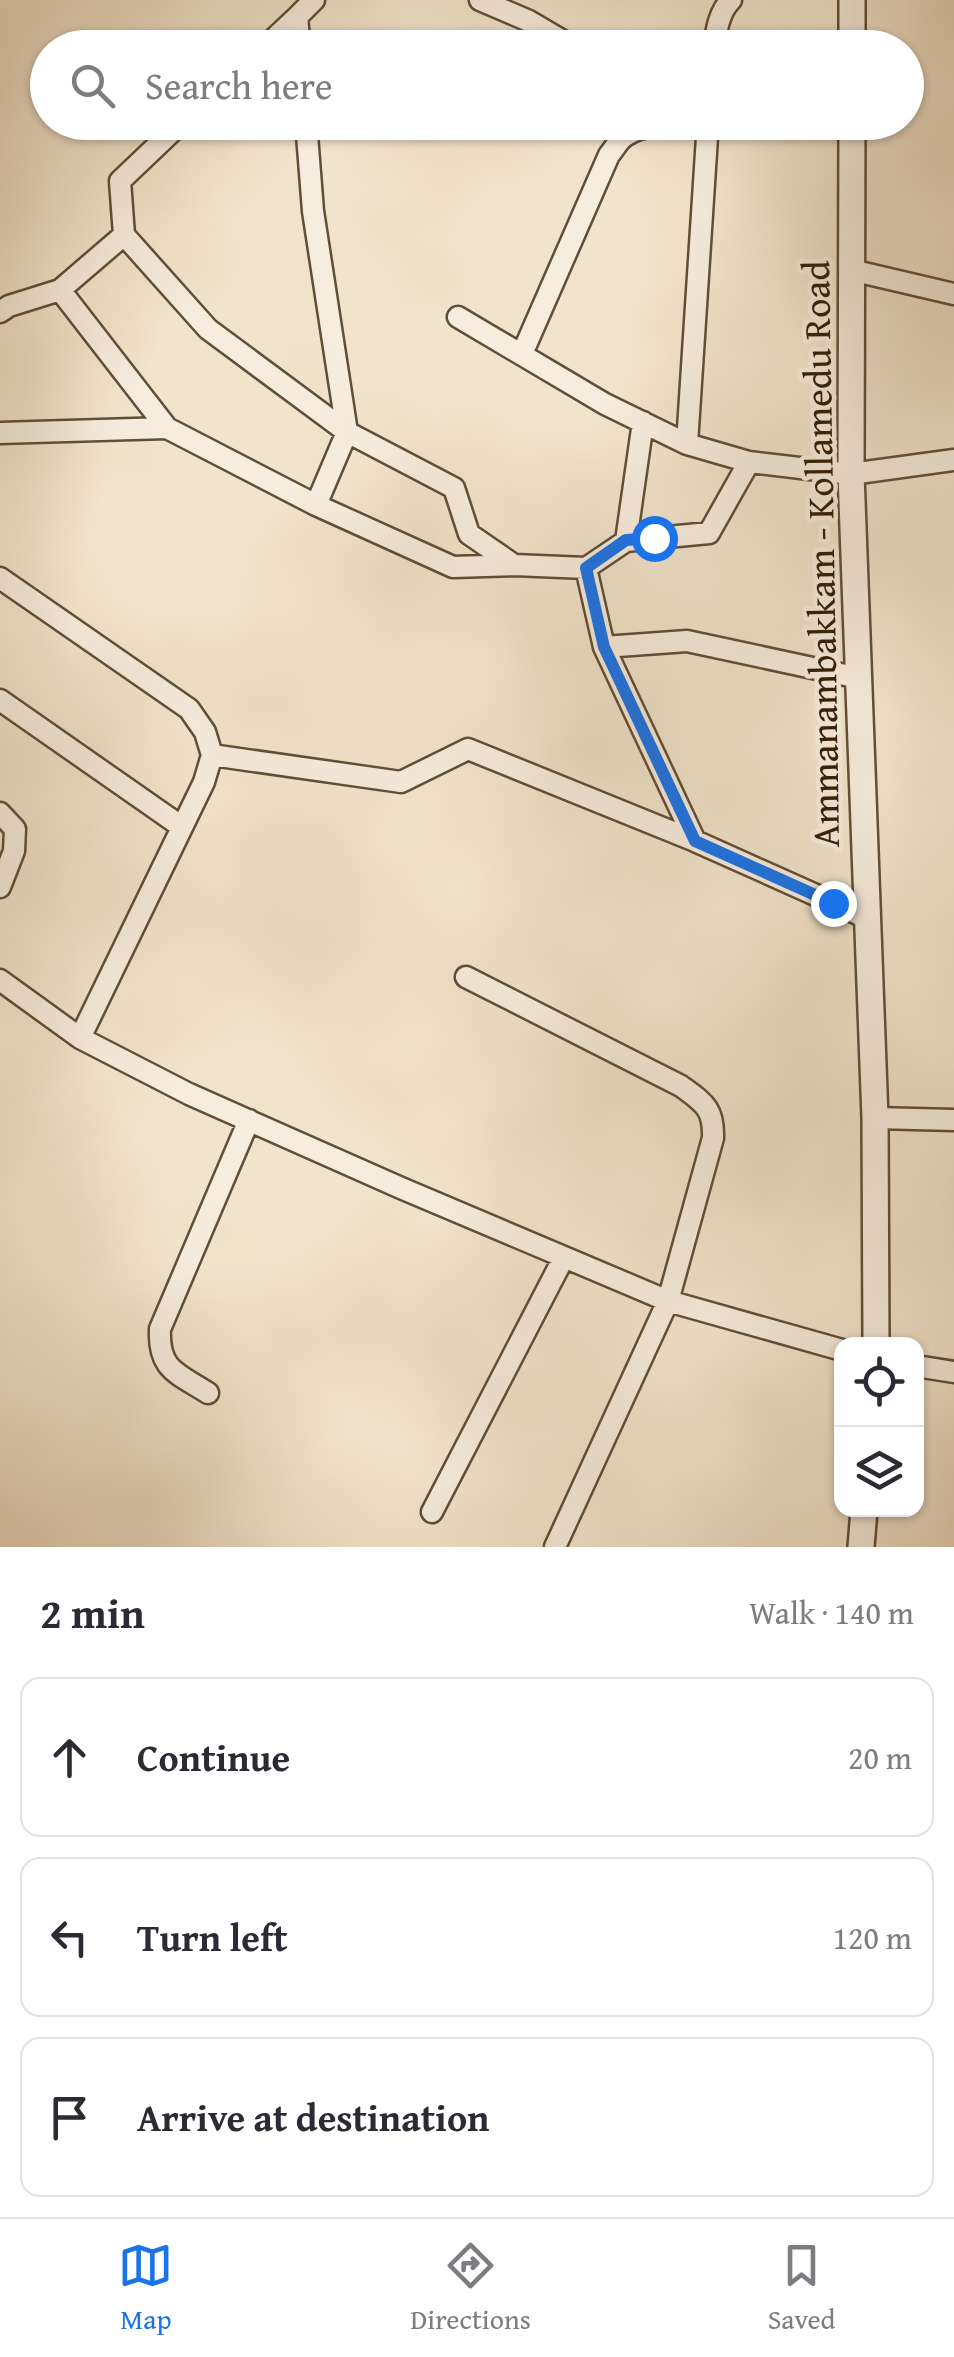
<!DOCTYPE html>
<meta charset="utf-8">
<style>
body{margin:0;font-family:"Gentium Book Plus",serif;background:#f7f7f7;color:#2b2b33}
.controls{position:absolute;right:30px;bottom:30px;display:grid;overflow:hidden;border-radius:20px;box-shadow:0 2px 8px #0004}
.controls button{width:90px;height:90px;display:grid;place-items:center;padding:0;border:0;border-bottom:2px solid #e1e1e2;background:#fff;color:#2b2b33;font:50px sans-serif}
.stop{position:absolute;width:30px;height:30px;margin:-22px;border:8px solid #1a73e8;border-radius:50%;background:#fff}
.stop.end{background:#1a73e8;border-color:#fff;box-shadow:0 2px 10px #0008}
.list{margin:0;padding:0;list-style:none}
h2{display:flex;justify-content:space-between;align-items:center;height:130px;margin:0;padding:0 40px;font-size:42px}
h2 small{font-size:32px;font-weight:400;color:#7c7c81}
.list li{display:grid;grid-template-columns:65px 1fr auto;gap:30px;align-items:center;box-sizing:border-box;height:160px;margin:0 20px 20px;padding:0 20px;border:2px solid #e1e1e2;border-radius:20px}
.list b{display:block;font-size:38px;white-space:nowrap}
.list em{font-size:32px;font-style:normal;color:#7c7c81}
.icon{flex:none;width:55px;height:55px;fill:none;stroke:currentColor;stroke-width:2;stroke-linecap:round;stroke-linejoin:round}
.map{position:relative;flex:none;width:954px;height:1547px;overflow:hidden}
.search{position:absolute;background:#fff;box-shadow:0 2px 8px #0004;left:30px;right:30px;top:30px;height:110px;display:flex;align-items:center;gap:25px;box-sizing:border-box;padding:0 35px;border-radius:55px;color:#7c7c81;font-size:38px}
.sheet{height:670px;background:#fff}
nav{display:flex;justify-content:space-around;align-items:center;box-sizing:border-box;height:140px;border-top:2px solid #e1e1e2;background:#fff;font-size:28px;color:#7c7c81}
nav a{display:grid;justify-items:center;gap:5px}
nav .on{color:#1a73e8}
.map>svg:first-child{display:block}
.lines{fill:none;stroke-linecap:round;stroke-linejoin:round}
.minor-casing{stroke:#614e36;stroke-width:25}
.tertiary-casing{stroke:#614e36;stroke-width:30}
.minor{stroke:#f7edde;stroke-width:20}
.tertiary{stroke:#f7edde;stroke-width:25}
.route{stroke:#1a73e8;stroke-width:12}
.labels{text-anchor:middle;stroke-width:9;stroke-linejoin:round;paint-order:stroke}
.street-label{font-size:38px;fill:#311c04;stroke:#f7edde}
</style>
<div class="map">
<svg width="954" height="1547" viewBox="0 0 954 1547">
<rect width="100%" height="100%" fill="#f2e4cc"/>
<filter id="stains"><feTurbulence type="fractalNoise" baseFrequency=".002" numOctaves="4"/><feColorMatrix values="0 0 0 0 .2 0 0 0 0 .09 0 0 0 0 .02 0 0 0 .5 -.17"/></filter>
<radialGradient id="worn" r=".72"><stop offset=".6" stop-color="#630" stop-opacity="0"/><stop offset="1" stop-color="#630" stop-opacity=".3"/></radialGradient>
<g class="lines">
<!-- minor casing -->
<g class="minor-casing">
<path id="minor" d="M 480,0 L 529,21 L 575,48
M 264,48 L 297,17
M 300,48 L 297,17 L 314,0
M 714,48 C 716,31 719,12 731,0
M 182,122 L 120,181 L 124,235 L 208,329 L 347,432 L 316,505 L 453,567 L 514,565
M 306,122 L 313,211 L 347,432 L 454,488 L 469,534 L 514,565 L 586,568
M 124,235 L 60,290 L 167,428 L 316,505
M 851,270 L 954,294
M 0,312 L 9,306 L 60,290
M 458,317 L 605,404 L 687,444 L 749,462 L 851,474 L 954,460
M 522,354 L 609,155 C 614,149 619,140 625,136 C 648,120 681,127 707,128
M 0,433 L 167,428
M 687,444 L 708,122
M 749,462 L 709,533 L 626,541 L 586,568 L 604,647 L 687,641 L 859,678
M 626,541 L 643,422
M 0,578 L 189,709 L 205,732 L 212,755 L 204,782 L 80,1038
M 604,647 L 695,841
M 0,700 L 182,827
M 212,755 L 401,782 L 468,749 L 695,841 L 867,918
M 0,813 L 15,829 L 14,851 L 0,887
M 466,977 L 681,1086 C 704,1103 714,1108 713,1138 L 668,1301 L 555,1547
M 0,980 L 80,1038 L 189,1094 L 401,1188 L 668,1301 L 842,1350
M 875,1118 L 954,1120
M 916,1366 L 954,1372
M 208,1393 C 177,1373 158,1370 160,1329 L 249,1120
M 432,1512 L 564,1257"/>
</g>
<!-- tertiary casing -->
<g class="tertiary-casing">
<path id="tertiary" d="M 852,48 L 852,0
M 852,122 L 851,474 L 875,1118 L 876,1344
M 861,1547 L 864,1510"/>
</g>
<!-- minor -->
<use href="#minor" class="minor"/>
<!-- tertiary -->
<use href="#tertiary" class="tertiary"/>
</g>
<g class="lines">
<!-- route -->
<path class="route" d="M 654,538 L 626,540 L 586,568 L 604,647 L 695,841 L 833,903"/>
</g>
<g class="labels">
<!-- street labels -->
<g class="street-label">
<text transform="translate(821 554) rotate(-91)" y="13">Ammanambakkam - Kollamedu Road</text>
</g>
</g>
<rect width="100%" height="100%" filter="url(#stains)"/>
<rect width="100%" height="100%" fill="url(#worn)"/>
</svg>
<div class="controls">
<button><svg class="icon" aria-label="locate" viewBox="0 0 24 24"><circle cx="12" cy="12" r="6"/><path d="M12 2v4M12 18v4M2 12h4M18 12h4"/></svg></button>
<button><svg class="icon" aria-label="layers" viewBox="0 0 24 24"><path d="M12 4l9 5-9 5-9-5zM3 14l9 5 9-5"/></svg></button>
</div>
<div class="stop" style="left:654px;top:538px"></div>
<div class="stop end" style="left:833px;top:903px"></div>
<div class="search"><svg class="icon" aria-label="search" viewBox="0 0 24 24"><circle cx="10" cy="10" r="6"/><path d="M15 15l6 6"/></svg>Search here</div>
</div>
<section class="sheet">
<h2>2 min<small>Walk · 140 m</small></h2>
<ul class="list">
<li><svg class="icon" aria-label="ahead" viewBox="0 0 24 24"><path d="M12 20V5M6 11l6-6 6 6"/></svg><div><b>Continue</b></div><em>20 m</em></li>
<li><svg class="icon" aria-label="left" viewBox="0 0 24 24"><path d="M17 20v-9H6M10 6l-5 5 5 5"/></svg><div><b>Turn left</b></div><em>120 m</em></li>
<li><svg class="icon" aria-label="arrive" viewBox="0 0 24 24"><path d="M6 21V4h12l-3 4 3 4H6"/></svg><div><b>Arrive at destination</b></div></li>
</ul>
</section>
<nav>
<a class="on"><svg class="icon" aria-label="map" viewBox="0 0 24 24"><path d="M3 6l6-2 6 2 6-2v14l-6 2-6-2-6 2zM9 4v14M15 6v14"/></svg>Map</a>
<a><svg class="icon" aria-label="directions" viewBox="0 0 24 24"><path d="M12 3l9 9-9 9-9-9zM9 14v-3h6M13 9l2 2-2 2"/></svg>Directions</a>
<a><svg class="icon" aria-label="saved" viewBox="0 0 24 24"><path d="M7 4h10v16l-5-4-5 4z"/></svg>Saved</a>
</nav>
